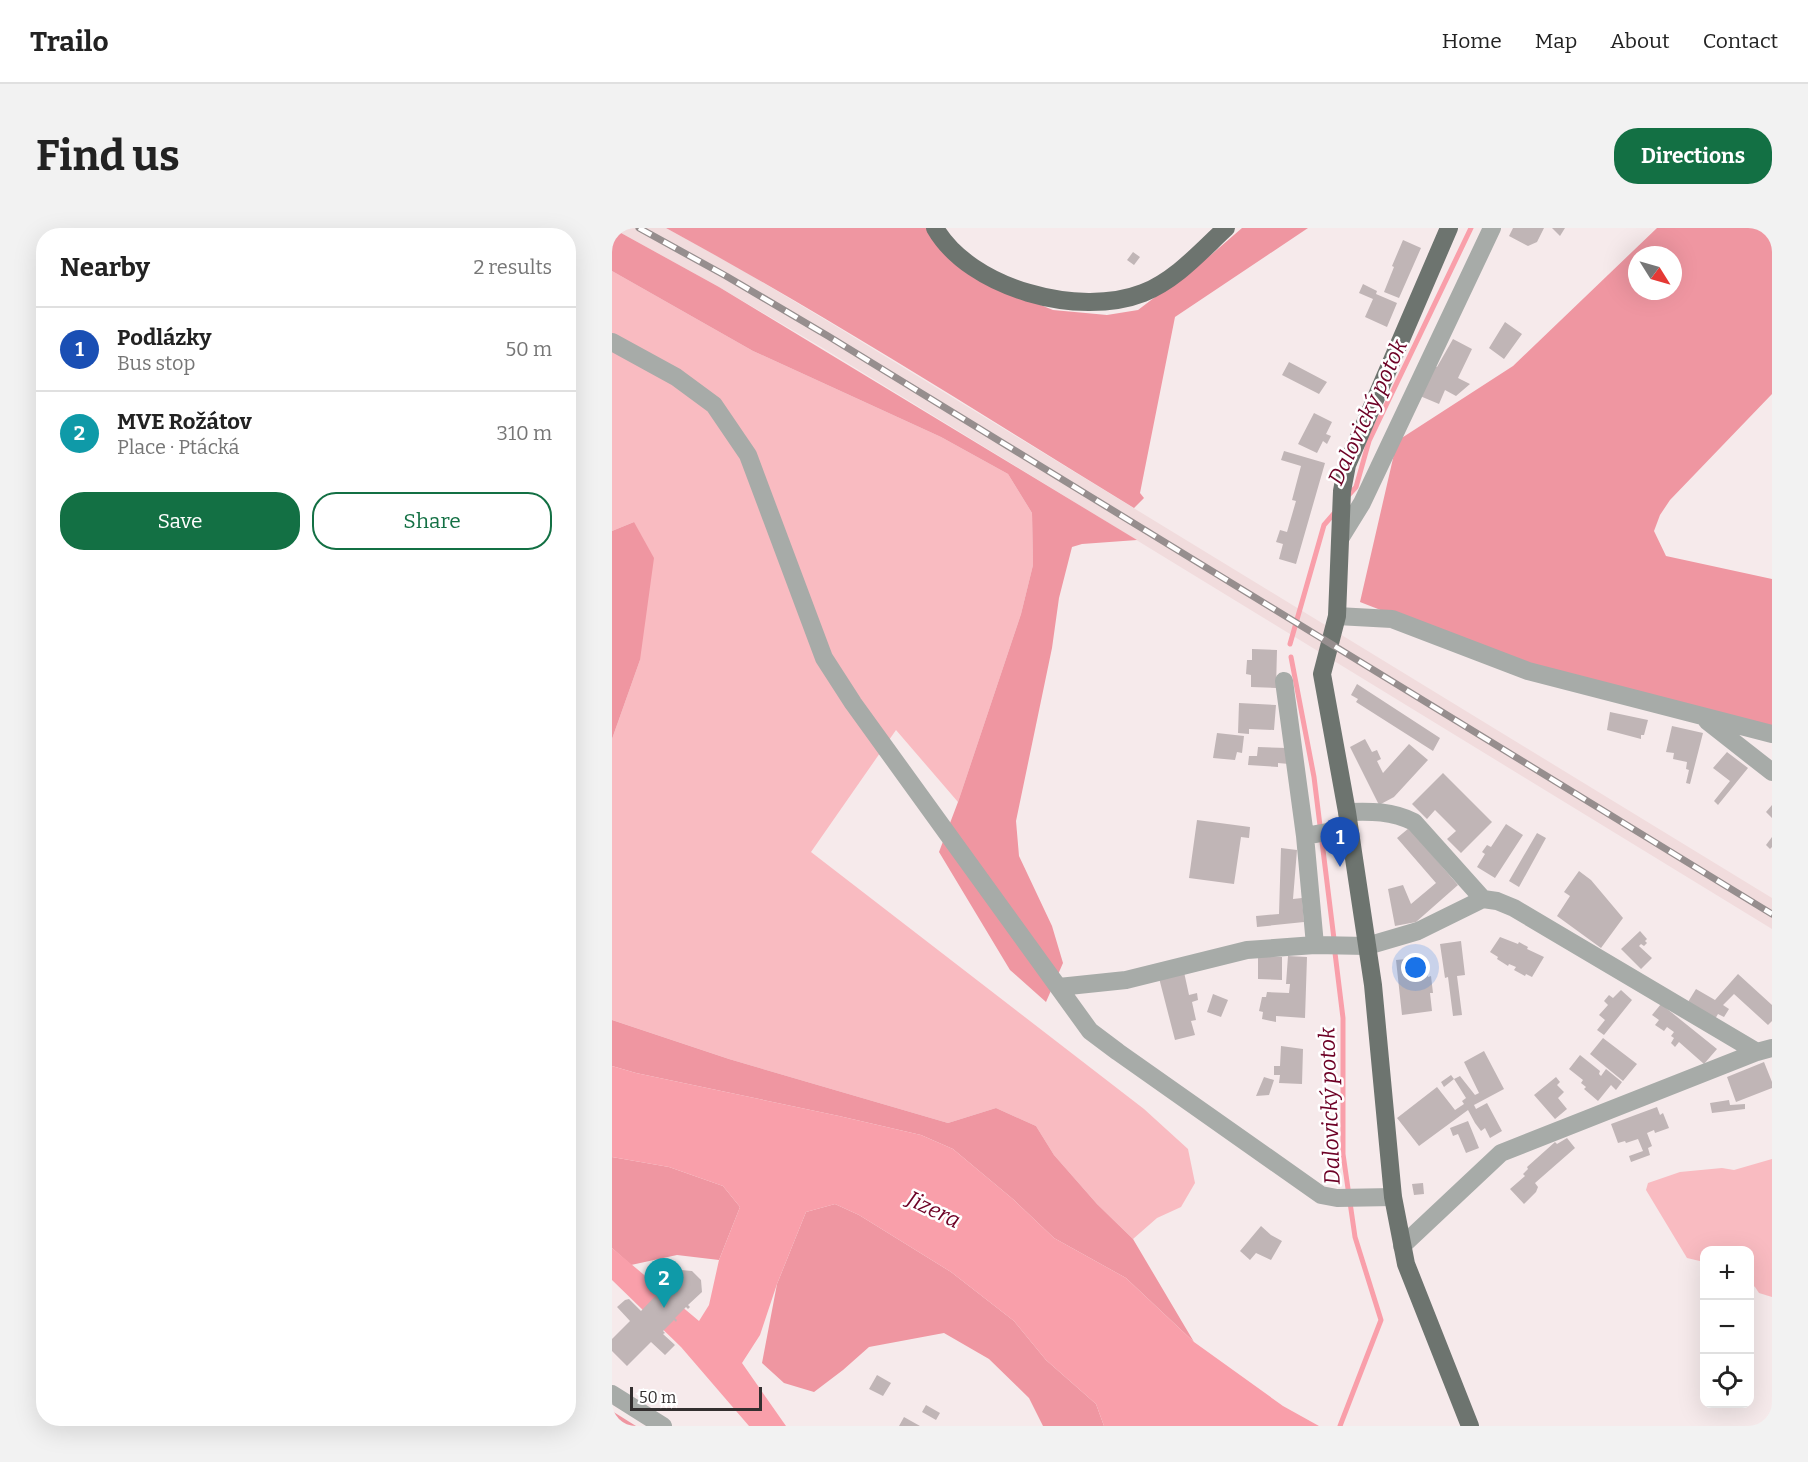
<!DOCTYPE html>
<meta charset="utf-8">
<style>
body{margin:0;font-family:Bitter,serif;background:#f2f2f2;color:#222}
.controls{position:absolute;right:18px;bottom:18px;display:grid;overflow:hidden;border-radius:12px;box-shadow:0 6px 24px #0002}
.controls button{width:54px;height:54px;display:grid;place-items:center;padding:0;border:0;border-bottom:2px solid #e0e0e0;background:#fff;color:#222;font:30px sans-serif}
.compass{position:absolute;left:1016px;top:18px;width:54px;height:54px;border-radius:50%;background:#fff;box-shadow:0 6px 24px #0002;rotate:127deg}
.scale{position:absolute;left:18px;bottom:15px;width:132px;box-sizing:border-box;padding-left:6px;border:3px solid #332f2f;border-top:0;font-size:16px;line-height:21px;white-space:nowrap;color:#332f2f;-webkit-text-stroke:4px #fff;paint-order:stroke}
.you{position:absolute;left:804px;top:740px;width:21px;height:21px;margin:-15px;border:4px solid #fff;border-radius:50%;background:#1a73e8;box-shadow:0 0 0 9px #1a73e833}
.badge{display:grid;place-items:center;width:39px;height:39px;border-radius:50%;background:#137044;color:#fff;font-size:20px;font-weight:700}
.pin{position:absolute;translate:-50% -50px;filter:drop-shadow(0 2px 3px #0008)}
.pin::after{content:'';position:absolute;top:32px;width:21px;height:18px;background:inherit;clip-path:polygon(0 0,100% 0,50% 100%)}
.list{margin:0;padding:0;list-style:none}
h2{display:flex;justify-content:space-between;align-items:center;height:78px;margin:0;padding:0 24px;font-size:26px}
h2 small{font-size:20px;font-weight:400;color:#767676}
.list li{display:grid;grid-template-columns:39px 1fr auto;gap:18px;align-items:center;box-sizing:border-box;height:84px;padding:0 24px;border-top:2px solid #e0e0e0}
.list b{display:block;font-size:22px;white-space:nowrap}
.list p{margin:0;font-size:20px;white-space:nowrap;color:#767676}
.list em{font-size:20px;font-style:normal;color:#767676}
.actions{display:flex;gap:12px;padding:18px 24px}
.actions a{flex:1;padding:14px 0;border:2px solid #137044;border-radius:24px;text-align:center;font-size:21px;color:#137044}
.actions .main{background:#137044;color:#fff}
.icon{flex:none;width:33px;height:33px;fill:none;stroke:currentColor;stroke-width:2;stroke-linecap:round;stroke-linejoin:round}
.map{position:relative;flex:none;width:1160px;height:1198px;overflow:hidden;border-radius:24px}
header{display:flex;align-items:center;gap:36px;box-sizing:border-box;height:84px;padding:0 30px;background:#fff;border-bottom:2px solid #e0e0e0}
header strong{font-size:28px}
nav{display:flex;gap:33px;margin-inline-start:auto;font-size:21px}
.intro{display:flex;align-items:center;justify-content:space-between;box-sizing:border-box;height:144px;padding:0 36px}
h1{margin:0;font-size:42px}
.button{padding:15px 27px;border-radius:24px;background:#137044;color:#fff;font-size:21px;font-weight:700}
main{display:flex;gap:36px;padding:0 36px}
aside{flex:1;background:#fff;border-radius:24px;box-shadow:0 6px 24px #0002}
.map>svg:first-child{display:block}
.built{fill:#f1dcdd}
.green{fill:#f9bbc1}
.forest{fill:#ef96a1;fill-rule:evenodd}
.water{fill:#f99faa}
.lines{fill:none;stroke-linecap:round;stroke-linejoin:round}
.stream{stroke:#f99faa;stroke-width:5}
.building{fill:#c0b5b6}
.minor{stroke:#a7aba8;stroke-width:18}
.major{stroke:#6d746f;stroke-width:18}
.rail-casing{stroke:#968e8e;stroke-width:7}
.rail{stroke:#fff;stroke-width:4.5;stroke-dasharray:14;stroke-linecap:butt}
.labels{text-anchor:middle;stroke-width:5;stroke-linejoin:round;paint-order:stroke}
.water-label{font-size:22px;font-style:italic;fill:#6d0025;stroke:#fff}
</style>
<header>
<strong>Trailo</strong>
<nav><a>Home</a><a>Map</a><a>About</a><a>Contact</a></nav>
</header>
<div class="intro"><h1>Find us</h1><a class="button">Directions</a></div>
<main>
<aside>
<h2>Nearby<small>2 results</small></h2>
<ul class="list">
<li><span class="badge" style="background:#1a4fb4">1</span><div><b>Podlázky</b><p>Bus stop</p></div><em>50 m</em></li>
<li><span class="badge" style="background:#0f9aa8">2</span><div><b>MVE Rožátov</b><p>Place · Ptácká</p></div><em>310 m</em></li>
</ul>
<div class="actions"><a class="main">Save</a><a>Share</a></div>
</aside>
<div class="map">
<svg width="1160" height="1198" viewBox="0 0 1160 1198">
<rect width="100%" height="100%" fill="#f6eaeb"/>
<!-- built -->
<path class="built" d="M 0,0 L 54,0 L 120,36 L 222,97 L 1160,670 L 1160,701 L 209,119 L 107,59 Z"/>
<!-- green -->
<path class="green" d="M 0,43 L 141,123 L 329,209 L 396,246 L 420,285 L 421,337 L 409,386 L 346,574 L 284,502 L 199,624 L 532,881 L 576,921 L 583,955 L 569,979 L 545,990 L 521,1011 L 485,976 L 442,927 L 424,898 L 384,880 L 336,895 L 117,831 L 0,792 L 0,511 L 28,432 L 22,294 L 0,303 Z
M 1160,931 L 1160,1069 L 1147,1065 L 1143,1059 L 1138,1055 L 1138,1022 L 1092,1022 L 1092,1034 L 1075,1030 L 1034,962 L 1036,955 L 1068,944 L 1110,940 L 1122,942 Z"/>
<!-- forest -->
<path class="forest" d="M 0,0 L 107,59 L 525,312 L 470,316 L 460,319 L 447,370 L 440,420 L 404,593 L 407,628 L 440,698 L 451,735 L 434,774 L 398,742 L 327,624 L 346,574 L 409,386 L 421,337 L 420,285 L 396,246 L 329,209 L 141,123 L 0,43 Z
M 54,0 L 318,0 L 394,63 L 441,82 L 495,87 L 526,82 L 600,26 L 630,0 L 696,0 L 563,89 L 528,265 L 532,270 L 522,280 C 367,185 214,87 54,0 Z
M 1045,0 L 1160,0 L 1160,166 L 1058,272 L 1048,287 L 1042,303 L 1054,328 L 1160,351 L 1160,504 L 910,437 L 748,374 L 785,213 L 901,138 ZM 1025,27 L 1061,27 L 1061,63 L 1025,63 Z
M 22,294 L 42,330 L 28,432 L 0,511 L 0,303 Z
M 0,792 L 117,831 L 336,895 L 384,880 L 424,898 L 442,927 L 485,976 L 521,1011 L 582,1114 L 514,1050 L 442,1010 L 402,972 L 341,921 L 309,907 L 227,888 L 24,845 L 0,838 Z
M 0,929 L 57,939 L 111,958 L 128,979 L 107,1032 L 65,1027 L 19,1037 L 0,1020 Z
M 223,976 L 247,987 L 339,1044 L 402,1093 L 434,1132 L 484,1176 L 492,1198 L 431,1198 L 417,1170 L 377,1131 L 332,1105 L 257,1119 L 231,1142 L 202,1164 L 172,1155 L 150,1135 L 165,1056 L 194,984 Z
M 0,1183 L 24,1198 L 0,1198 Z"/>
<!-- water -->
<path class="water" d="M 0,838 L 24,845 L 227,888 L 309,907 L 341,921 L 402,972 L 442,1010 L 514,1050 L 582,1114 L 671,1178 L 707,1198 L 492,1198 L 484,1176 L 434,1132 L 402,1093 L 339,1044 L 247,987 L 223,976 L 194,984 L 165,1056 L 148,1107 L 130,1135 L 174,1198 L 137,1198 L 69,1119 L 0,1052 L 0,1020 L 87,1093 L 97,1077 L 107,1032 L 128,979 L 111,958 L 57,939 L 0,929 Z"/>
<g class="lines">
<!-- stream -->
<path class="stream" d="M 734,270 L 744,259 L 757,213 L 859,0
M 678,416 L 712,297 L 725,282
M 679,429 L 702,549 L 722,711
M 723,725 L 731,790 L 731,926 L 743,1009 L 769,1092 L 728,1198"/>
</g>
<!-- building -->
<path class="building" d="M 901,0 L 932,0 L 925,14 L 916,18 L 897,8 Z
M 940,0 L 953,0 L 948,8 Z
M 791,12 L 809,20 L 787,70 L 772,64 L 782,39 L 780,38 Z
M 521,24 L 528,29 L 522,37 L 515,32 Z
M 751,56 L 765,63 L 764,66 L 785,75 L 775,99 L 753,89 L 761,71 L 747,65 Z
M 893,94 L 910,106 L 892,131 L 877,120 Z
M 841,111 L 860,121 L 846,150 L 858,156 L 844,168 L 833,162 L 827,176 L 808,168 L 823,138 L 825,139 Z
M 677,134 L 715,154 L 707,166 L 670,147 Z
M 702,185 L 720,194 L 714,206 L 719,208 L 715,216 L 711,213 L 705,225 L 686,216 Z
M 672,223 L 713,235 L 684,336 L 667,331 L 671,316 L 664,314 L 668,302 L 675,304 L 684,273 L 680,272 L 689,238 L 669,232 Z
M 640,421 L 665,422 L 664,460 L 639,459 L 639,447 L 634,446 L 635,432 L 640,432 Z
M 745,456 L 828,510 L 821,523 L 744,474 L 746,471 L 739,467 Z
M 627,475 L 664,477 L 662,502 L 637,501 L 637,506 L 626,505 Z
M 998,484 L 1036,492 L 1032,507 L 1029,507 L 1029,511 L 995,502 Z
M 1060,498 L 1091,505 L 1078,556 L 1074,555 L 1077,542 L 1074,541 L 1075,534 L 1061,531 L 1062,525 L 1054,524 Z
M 605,505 L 632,508 L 630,525 L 625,524 L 623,532 L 601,530 Z
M 753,511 L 760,524 L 765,522 L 769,531 L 765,533 L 771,545 L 797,516 L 816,532 L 782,569 L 767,577 L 738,519 Z
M 646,519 L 675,520 L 677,536 L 666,535 L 666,539 L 636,537 L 637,528 L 645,528 Z
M 1115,524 L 1136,540 L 1106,577 L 1102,573 L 1118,553 L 1101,540 Z
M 831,545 L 880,594 L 849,625 L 835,611 L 844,603 L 823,582 L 815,591 L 800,576 Z
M 1160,577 L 1160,590 L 1154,584 Z
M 585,592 L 638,599 L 637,610 L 629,609 L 622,656 L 577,650 Z
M 894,596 L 911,607 L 883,650 L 865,639 L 873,626 L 870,624 L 875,617 L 879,619 Z
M 797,600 L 846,657 L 804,694 L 783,698 L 776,661 L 791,657 L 799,676 L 824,655 L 785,610 Z
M 925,605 L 934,610 L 907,659 L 897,653 Z
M 1160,609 L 1160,619 L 1158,621 L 1154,617 Z
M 669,620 L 685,622 L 681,671 L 690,670 L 692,694 L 645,699 L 644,688 L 667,686 Z
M 967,643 L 979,652 L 1011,690 L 989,720 L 945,688 L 958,668 L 952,664 Z
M 1028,703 L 1035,711 L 1033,713 L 1035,715 L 1032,718 L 1029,716 L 1027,718 L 1040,730 L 1029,741 L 1009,721 Z
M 888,709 L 906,716 L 907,714 L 916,719 L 915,721 L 932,729 L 920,749 L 914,746 L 913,748 L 902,742 L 904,739 L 897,736 L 896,738 L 885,731 L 886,729 L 878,724 Z
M 849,713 L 853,747 L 845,748 L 850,787 L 841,788 L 836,749 L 833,750 L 828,716 Z
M 646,728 L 670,729 L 670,752 L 646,751 Z
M 676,728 L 695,729 L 693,790 L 664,788 L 664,794 L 650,791 L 651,784 L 647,783 L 650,769 L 654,769 L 655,764 L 677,765 L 678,756 L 674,756 Z
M 813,729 L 816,749 L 819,748 L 821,765 L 818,765 L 820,783 L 790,787 L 784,732 Z
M 572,744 L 577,767 L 585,765 L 586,772 L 580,774 L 584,792 L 579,793 L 583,807 L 563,812 L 547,750 Z
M 1126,746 L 1160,777 L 1160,793 L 1156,797 L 1122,766 L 1111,777 L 1117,781 L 1112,789 L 1106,786 L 1103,791 L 1076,774 L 1084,761 L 1103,772 Z
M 1009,762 L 1020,772 L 992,807 L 985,802 L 993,792 L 987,787 L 996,777 L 992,773 L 997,767 L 1001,770 Z
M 601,766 L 616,772 L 609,789 L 595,784 Z
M 1049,776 L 1105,821 L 1092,836 L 1067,814 L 1063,819 L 1059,815 L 1062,810 L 1059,808 L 1062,804 L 1055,799 L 1052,803 L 1043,797 L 1047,792 L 1040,787 Z
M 991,810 L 1025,836 L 1011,853 L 978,826 Z
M 669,818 L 691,821 L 690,856 L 667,855 L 668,847 L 662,847 L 662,838 L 668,838 Z
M 872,823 L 892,861 L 862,877 L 864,881 L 875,875 L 890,903 L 878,910 L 873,900 L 869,903 L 863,895 L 856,882 L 807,918 L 785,890 L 825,859 L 843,882 L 852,876 L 850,873 L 854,870 L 842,851 L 848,848 L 863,867 L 867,865 L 852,834 Z
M 968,827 L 988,843 L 987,846 L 989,848 L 994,841 L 1010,854 L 1004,862 L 999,857 L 986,873 L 972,861 L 974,859 L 969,855 L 971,852 L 957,841 Z
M 1152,834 L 1160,854 L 1160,860 L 1124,874 L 1115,849 Z
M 839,847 L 842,851 L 832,859 L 829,854 Z
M 652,849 L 662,852 L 657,867 L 644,868 Z
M 944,849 L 948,854 L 945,857 L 952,864 L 946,870 L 955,881 L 943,891 L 922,867 Z
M 1117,872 L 1118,877 L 1133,876 L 1133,881 L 1100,885 L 1098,875 Z
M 1045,879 L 1048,887 L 1051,885 L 1057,900 L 1043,905 L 1042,902 L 1035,905 L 1040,918 L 1036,920 L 1038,927 L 1019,934 L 1017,928 L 1031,923 L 1026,911 L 1014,915 L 1013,913 L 1006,915 L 999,896 Z
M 856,893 L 867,920 L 854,925 L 846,906 L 841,908 L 838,900 Z
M 955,910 L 963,920 L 923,955 L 926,959 L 924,964 L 912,976 L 898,961 L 913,948 L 911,946 L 916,941 L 915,939 L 943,914 L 945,916 Z
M 811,955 L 812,966 L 802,967 L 800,956 Z
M 649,998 L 659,1007 L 670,1013 L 659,1032 L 644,1025 L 638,1032 L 628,1023 Z
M 60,1034 L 69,1042 L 80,1043 L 89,1052 L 90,1064 L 76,1077 L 78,1079 L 76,1081 L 74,1079 L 63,1090 L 65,1092 L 64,1094 L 62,1092 L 51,1103 L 53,1105 L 51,1106 L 63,1117 L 53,1127 L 39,1114 L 15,1138 L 0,1123 L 0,1111 L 18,1093 L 5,1079 L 13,1072 L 17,1071 L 29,1083 L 55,1056 L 46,1048 Z
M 265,1147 L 279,1155 L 271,1168 L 257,1161 Z
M 314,1177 L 328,1185 L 324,1192 L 310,1184 Z
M 292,1189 L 308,1198 L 287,1198 Z"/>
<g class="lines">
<!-- minor -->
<path class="minor" d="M 0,114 L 64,149 L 102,177 L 136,227 L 212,430 L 241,475 L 478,803 L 506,824 L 709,967 L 725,970 L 781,969
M 729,309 L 750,275 L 880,0
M 725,388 L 780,391 L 916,443 L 1160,506
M 672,453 L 693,608 L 703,717
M 1095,493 L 1160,544
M 735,584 C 759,583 780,583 802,594 L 871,671 L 885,673 L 902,680 L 1145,824
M 693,608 L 737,600
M 447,759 L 514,752 L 635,722 L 703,717 L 755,718 L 806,703 L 871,671
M 790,1018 L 889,925 L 1145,824 L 1160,820
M 0,1166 L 51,1198"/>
<!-- major -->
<path class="major" d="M 323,0 C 358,61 467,90 531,65 C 564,52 589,23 614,0
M 837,0 L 735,237 L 730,263 L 725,388 L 710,446 L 735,584 L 761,757 L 781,969 L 794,1036 L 858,1198"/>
<!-- rail casing -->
<g class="rail-casing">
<path id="rail" d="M 27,0 L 114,48 L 216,108 L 1160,686"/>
</g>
<!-- rail -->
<use href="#rail" class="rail"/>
</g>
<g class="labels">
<!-- water labels -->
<g class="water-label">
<text transform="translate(755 184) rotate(-65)" y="8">Dalovický potok</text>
<text transform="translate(717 878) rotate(-92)" y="8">Dalovický potok</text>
<text transform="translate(322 981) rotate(26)" y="8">Jizera</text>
</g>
</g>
</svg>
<div class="controls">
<button>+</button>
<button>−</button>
<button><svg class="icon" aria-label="locate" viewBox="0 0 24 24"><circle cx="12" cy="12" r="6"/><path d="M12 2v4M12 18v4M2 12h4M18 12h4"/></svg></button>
</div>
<svg class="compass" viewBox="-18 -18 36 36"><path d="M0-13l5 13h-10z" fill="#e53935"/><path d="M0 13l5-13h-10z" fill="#767676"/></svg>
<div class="scale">50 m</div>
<div class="you"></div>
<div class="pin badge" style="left:728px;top:639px;background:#1a4fb4">1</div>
<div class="pin badge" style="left:52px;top:1080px;background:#0f9aa8">2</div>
</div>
</main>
